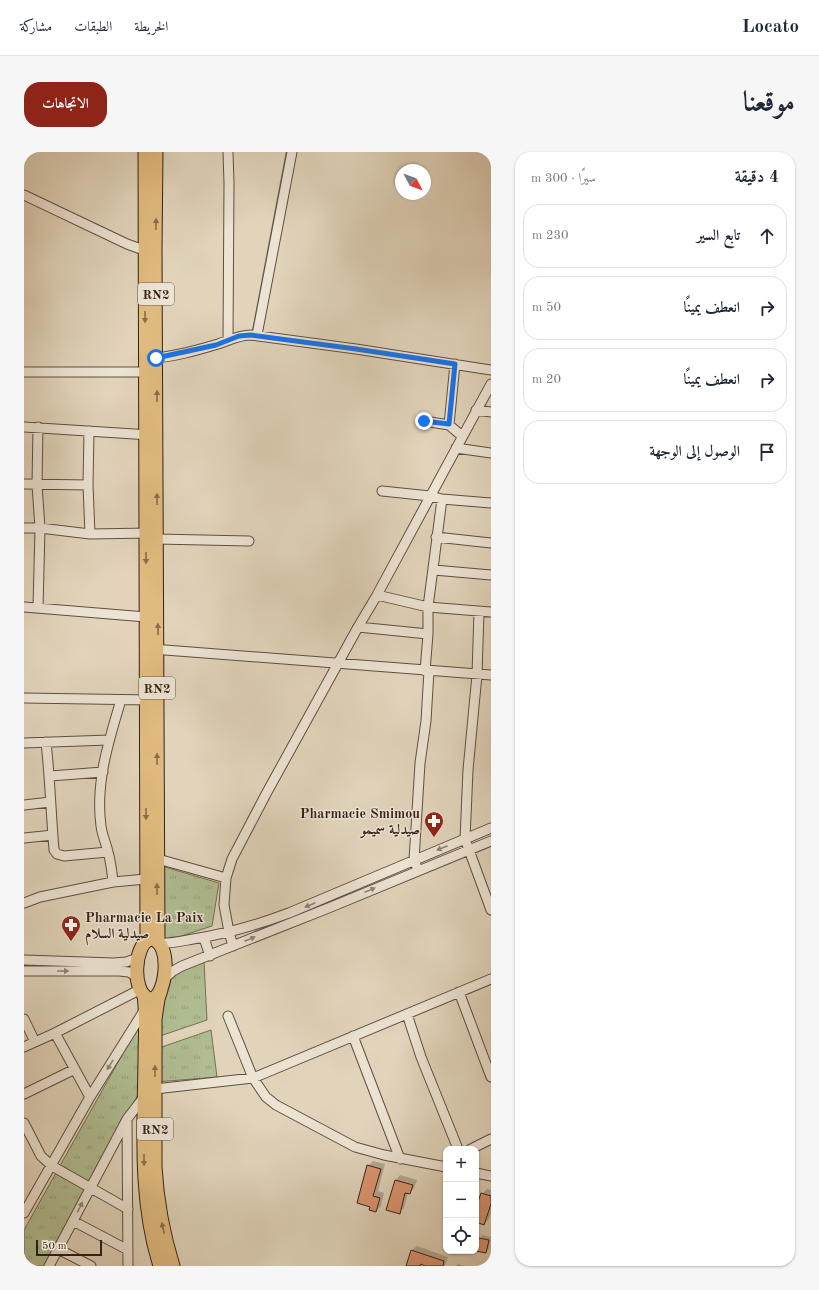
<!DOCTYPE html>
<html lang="ar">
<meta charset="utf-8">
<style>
body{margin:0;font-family:"Old Standard TT",Amiri,serif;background:#f6f6f7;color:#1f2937;direction:rtl}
.controls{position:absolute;right:12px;bottom:12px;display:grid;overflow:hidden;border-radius:8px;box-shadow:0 1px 3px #0004}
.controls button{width:36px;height:36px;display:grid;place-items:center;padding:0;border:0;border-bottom:1px solid #e0e1e3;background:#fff;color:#1f2937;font:20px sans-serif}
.compass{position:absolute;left:371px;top:12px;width:36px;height:36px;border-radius:50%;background:#fff;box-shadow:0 1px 3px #0004;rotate:131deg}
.scale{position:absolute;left:12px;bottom:10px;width:66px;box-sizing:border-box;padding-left:4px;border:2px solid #352217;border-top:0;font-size:11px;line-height:14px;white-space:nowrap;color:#352217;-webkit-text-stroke:3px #ece3d3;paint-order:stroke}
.stop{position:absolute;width:12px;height:12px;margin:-9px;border:3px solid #1a73e8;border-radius:50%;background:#fff}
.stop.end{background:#1a73e8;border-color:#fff;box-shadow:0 1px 4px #0008}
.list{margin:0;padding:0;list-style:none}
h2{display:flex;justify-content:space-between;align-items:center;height:52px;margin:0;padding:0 16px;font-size:17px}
h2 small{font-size:13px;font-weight:400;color:#747a83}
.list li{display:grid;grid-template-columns:26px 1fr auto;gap:12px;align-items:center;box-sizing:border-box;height:64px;margin:0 8px 8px;padding:0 8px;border:1px solid #e0e1e3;border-radius:16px}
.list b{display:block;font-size:15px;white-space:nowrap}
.list em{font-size:13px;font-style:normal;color:#747a83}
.icon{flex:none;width:22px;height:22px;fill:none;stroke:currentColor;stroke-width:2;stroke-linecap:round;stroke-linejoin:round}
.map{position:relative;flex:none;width:467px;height:1114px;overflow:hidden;direction:ltr;border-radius:16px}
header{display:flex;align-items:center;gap:24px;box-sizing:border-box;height:56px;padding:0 20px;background:#fff;border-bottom:1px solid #e0e1e3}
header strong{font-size:19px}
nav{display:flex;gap:22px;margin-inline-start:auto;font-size:14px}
.intro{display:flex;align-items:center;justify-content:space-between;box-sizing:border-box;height:96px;padding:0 24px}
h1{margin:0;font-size:28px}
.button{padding:10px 18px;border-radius:16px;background:#8f2418;color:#fff;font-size:14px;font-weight:700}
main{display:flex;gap:24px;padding:0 24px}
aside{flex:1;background:#fff;border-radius:16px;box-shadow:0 1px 3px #0004}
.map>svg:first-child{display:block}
.park{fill:url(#park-tufts);stroke:#727054}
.shadow{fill:#0003}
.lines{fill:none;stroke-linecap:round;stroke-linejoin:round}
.stream{stroke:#6f7c70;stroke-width:2.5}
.building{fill:#dd9572;stroke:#352217}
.minor-casing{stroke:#604e40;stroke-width:11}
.highway-casing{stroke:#352217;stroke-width:15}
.minor{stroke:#ece3d3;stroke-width:9}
.highway{stroke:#e0ba7e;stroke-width:13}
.oneway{fill:#8a6e4a}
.oneway2{fill:#908275}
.route{stroke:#1a73e8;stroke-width:5}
.labels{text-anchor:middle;stroke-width:3;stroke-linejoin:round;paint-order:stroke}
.shield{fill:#ece3d3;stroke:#6c5c4f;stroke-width:1}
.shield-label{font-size:13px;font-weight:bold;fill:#352217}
.poi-label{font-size:14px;font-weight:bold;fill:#352217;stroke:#ece3d3;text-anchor:end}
</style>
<header>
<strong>Locato</strong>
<nav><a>الخريطة</a><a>الطبقات</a><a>مشاركة</a></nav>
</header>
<div class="intro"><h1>موقعنا</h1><a class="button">الاتجاهات</a></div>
<main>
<aside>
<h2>4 دقيقة<small>سيرًا · 300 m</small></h2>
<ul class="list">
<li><svg class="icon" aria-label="ahead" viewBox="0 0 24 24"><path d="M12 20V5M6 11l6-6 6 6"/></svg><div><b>تابع السير</b></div><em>230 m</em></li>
<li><svg class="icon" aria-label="right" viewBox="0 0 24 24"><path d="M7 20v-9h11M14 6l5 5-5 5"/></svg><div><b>انعطف يمينًا</b></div><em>50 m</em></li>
<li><svg class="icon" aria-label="right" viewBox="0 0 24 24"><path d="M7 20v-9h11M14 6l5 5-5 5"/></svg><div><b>انعطف يمينًا</b></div><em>20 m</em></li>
<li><svg class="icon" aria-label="arrive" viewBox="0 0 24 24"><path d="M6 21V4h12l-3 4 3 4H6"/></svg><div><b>الوصول إلى الوجهة</b></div></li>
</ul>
</aside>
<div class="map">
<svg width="467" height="1114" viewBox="0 0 467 1114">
<defs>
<pattern id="park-tufts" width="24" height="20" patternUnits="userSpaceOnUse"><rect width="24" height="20" fill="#b0bd92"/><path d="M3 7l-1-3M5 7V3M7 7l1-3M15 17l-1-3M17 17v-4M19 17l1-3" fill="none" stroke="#98a27d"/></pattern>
</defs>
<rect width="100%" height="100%" fill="#e1d4bb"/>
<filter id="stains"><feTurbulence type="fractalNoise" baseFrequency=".005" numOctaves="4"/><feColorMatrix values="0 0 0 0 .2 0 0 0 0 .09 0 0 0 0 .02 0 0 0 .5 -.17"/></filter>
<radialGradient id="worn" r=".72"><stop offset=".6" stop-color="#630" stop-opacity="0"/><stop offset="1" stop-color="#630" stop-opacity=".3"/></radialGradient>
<!-- park -->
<path class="park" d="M 134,713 L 195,731 L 188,774 L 133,792 Z
M 180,810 L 183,868 L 136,884 L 133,829 Z
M 116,871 L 117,937 L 20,1114 L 0,1114 L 0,1078 Z
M 187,878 L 193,925 L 132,930 L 135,896 Z"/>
<!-- shadow -->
<path class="shadow" d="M 349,1009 L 361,1012 L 354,1039 L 360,1041 L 357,1054 L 352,1059 L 346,1058 L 344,1014 Z
M 376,1023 L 393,1028 L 390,1036 L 386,1041 L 384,1041 L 380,1056 L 375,1060 L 372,1028 Z
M 463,1037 L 467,1038 L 467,1060 L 465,1067 L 460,1072 L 455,1070 L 452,1077 L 452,1060 L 458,1042 Z
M 459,1083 L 467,1085 L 465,1097 L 462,1100 L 456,1086 Z
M 393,1094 L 424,1105 L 421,1114 L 404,1114 L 399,1112 L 398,1114 L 383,1114 L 388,1098 Z
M 434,1112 L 442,1114 L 432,1114 Z"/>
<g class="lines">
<!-- stream -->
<path class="stream" d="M 229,180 L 263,0"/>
</g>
<!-- building -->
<path class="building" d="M 343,1013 L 357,1017 L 349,1044 L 356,1046 L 352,1060 L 345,1058 L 346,1055 L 333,1051 Z
M 371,1028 L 389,1033 L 386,1042 L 381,1041 L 376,1062 L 362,1058 Z
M 457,1041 L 467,1044 L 467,1052 L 460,1073 L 452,1070 L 452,1056 Z
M 455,1086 L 465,1088 L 462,1101 L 452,1099 Z
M 387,1098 L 420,1109 L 419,1114 L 401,1114 L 397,1112 L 396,1114 L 382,1114 Z"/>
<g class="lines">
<!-- minor casing -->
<g class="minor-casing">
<path id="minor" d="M 0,43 L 103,92 L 114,96 L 127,98
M 233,183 L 268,0
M 204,188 L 205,31 L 204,0
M 126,206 C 147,206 174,198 194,192 C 206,188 215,183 227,183 L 332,197 L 467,218
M 431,212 L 425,273 L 438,284
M 0,220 L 127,220
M 452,258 L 467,260
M 400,269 L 425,273
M 0,275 L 126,283
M 14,275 L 13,333 L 16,376 L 14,456
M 65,279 L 64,333 L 66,382
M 432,296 L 467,301
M 0,332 L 64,333
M 358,339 L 406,344 L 418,347 L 467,351
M 0,376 L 16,376 L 66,382 L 126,381
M 412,385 L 467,391
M 133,387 L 225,389
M 410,418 L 467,423
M 353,443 L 404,455 L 467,460
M 0,455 L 122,465
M 455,460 L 453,523 L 444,618 L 441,687 L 467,758
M 334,475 L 404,482
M 128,497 L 467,523
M 401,519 L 404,482 L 404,455 L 418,347
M 0,546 L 128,548
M 22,590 C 26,626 27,662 30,698 L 33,702 L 40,704 L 84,700
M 0,591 L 85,588
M 26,624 L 79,620
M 0,653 L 26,650
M 0,686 L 29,683
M 134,707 L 202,726
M 392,713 L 390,708 L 396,611 L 402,569 L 405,519
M 89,730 C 88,720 87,710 84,700 C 82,691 78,683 77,674 C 71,631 85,588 97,548
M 0,751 L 16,745 L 89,730 L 122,727
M 180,786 L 186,804
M 135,791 C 147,792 158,789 169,787 C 202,782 233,773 265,761 L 467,676
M 209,794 L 205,780 L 200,753 L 202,726 L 208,707 L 242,642 L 334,475 L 353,443 L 467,232
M 0,808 L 90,811 L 102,810 L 114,806
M 0,819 L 95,819 L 105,820 L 113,825
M 140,827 L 149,819 L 158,814 L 307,755 L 467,689
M 435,840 L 467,925
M 383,862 L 397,905 L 434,997
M 204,864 L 229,926 L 242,945 L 252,953 L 331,995 L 360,1003 L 422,1015
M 0,867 L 11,890
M 31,881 L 66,945
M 329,884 L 376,1007
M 0,895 L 31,881 L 117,837
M 131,937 L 229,926 L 467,827
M 0,942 L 51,917
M 103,969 L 104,1114
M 0,971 L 17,1004 L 28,1014 L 104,1057
M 447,997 L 467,987
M 452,1021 L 467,1024
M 0,1061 L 66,945 L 121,857
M 49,1069 L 104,1098
M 34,1097 L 67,1114
M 25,1114 L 103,967 L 120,945"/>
</g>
<!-- highway casing -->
<g class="highway-casing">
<path id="highway" d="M 121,0 L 123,789
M 132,0 L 131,99 L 134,790
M 125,787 C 151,785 142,856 123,846 C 108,837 110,795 125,787 Z
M 137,838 L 134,847 L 131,867 L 131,1015 C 133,1049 139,1082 149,1114
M 120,843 C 123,865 121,887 121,909 C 120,978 115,1048 136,1114"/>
</g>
<!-- minor -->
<use href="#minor" class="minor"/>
<!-- highway -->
<use href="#highway" class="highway"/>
</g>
<!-- one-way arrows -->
<defs><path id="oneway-solid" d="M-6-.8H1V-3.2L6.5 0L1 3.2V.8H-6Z"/></defs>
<g class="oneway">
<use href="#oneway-solid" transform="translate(132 72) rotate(-89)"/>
<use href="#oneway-solid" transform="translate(121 165) rotate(90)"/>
<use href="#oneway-solid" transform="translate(133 244) rotate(-90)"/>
<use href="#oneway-solid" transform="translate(133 347) rotate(-90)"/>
<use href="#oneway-solid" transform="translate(122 406) rotate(90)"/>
<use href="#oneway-solid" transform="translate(134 477) rotate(-91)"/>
<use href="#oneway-solid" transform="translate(133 607) rotate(-90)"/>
<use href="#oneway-solid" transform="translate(122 662) rotate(90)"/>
<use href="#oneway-solid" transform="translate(133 737) rotate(-90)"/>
<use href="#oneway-solid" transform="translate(131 919) rotate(-90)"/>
<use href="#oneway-solid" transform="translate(120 1008) rotate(90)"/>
<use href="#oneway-solid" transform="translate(139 1076) rotate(-102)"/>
</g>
<g class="oneway2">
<use href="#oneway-solid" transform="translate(418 696) rotate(157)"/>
<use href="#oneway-solid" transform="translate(346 738) rotate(-22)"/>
<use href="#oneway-solid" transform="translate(286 753) rotate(157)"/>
<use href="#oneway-solid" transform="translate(226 787) rotate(-22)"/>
<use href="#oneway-solid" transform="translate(39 819)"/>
<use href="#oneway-solid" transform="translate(86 913) rotate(122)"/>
<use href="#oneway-solid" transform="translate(56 1055) rotate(-63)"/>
</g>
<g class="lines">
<!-- route -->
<path class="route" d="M 132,206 L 192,193 L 215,184 L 227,183 L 332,197 L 431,212 L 425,272 L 400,269"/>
</g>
<!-- icons -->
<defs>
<g id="pharmacy-pin" transform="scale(1)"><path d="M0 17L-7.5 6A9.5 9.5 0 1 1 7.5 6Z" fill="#8f2418" stroke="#ece3d3"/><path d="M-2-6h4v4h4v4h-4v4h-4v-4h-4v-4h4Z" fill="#fff"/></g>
</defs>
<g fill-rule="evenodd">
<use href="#pharmacy-pin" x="410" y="669"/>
<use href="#pharmacy-pin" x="47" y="773"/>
</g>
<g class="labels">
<!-- shield labels -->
<g class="shield">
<rect x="114" y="131" width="36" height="22" rx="3"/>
<rect x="115" y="525" width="36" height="22" rx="3"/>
<rect x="113" y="966" width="36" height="22" rx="3"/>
</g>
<g class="shield-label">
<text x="132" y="147">RN2</text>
<text x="133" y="541">RN2</text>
<text x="131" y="982">RN2</text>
</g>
<!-- poi labels -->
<g class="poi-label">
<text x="396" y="666">Pharmacie Smimou<tspan x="396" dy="16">صيدلية سميمو</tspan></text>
<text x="61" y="770" text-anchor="start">Pharmacie La Paix<tspan x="61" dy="16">صيدلية السلام</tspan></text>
</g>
</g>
<rect width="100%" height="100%" filter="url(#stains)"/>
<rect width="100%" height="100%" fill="url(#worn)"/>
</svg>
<div class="controls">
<button>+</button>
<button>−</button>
<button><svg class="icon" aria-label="locate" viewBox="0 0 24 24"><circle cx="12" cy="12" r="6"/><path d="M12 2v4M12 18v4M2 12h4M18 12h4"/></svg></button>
</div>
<svg class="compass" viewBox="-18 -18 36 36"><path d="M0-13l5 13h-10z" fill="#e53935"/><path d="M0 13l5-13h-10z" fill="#747a83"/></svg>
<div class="scale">50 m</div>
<div class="stop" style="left:132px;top:206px"></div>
<div class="stop end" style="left:400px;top:269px"></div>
</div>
</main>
